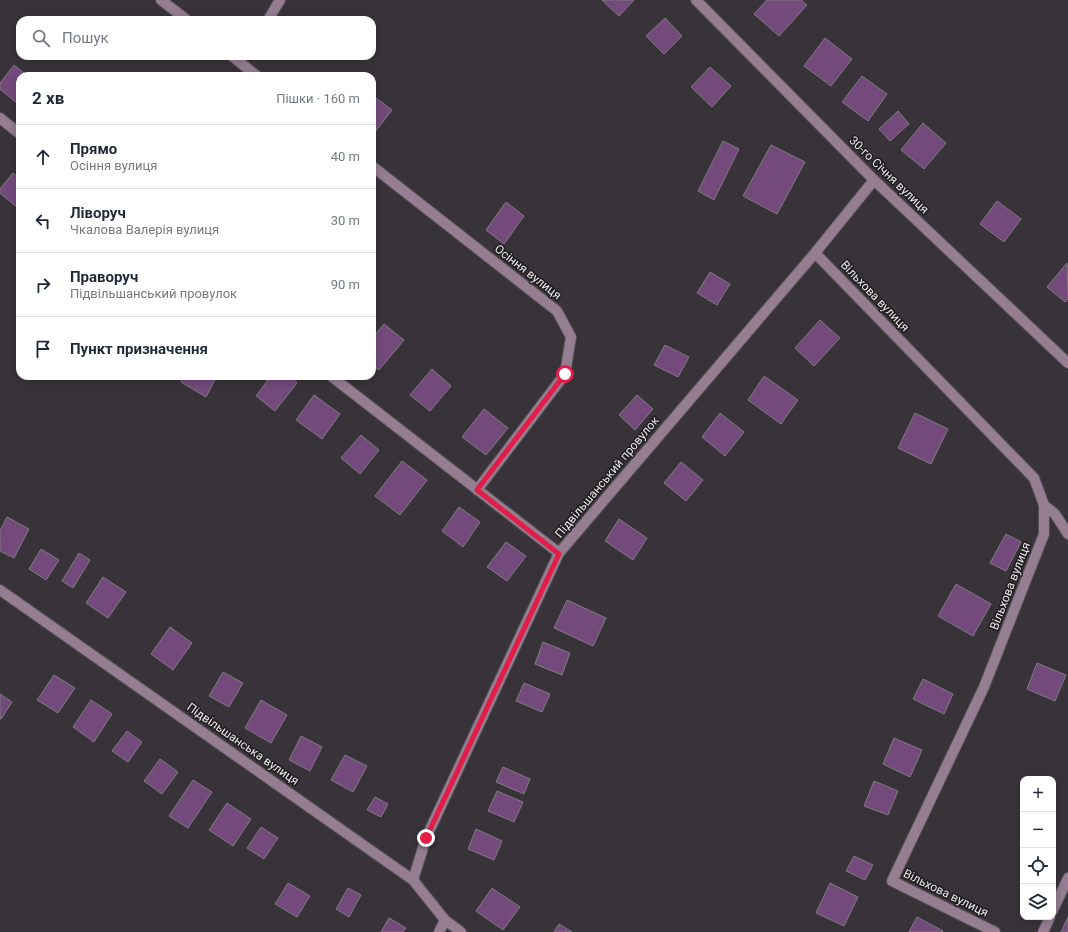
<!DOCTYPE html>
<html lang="uk">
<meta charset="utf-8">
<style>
body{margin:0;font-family:Roboto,sans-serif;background:#f6f6f7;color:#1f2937}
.controls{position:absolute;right:12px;bottom:12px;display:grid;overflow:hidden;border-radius:8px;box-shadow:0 2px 10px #0003}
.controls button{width:36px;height:36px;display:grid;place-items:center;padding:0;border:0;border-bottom:1px solid #e0e1e3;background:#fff;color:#1f2937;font:20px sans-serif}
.stop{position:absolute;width:12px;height:12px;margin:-9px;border:3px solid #e11d48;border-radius:50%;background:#fff}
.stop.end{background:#e11d48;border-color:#fff;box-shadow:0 1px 4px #0008}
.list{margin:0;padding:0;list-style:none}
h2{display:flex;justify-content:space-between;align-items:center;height:52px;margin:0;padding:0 16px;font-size:17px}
h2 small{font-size:13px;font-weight:400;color:#747a83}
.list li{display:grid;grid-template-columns:26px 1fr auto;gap:12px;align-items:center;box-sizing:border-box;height:64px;padding:0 16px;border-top:1px solid #e0e1e3}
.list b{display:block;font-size:15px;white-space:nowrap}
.list p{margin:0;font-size:13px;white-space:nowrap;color:#747a83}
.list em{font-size:13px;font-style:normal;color:#747a83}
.icon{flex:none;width:22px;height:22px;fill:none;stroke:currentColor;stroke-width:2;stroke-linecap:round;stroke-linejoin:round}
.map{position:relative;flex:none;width:1068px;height:932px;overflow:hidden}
.search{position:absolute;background:#fff;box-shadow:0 2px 10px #0003;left:16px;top:16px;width:360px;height:44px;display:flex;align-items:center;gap:10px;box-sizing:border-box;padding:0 14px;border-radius:12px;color:#747a83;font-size:15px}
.panel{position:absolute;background:#fff;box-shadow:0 2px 10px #0003;left:16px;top:72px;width:360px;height:308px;border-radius:12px}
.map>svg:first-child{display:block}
.building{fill:#744a7d;stroke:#807b81}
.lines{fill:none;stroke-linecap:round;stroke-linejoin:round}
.minor-casing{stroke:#555056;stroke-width:12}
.minor{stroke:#957d92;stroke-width:10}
.route{stroke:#e11d48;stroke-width:5}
.labels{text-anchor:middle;stroke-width:3;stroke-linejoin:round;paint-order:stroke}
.street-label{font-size:12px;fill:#ece9ed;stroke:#1e1c1e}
</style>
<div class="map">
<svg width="1068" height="932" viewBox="0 0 1068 932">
<rect width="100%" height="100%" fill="#383339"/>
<!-- building -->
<path class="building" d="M 602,0 L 634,0 L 619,16 Z
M 767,0 L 801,0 L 807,5 L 779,36 L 754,14 Z
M 665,18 L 682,36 L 664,54 L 646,36 Z
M 825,38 L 852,59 L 831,86 L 804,66 Z
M 14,65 L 28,76 L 20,76 L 20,99 L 17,103 L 0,89 L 0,83 Z
M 710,67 L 731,86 L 712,107 L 691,87 Z
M 862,76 L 887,94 L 868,121 L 842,102 Z
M 372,95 L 392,110 L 372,136 Z
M 898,111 L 909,124 L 890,141 L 879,129 Z
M 923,123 L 946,143 L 924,169 L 901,150 Z
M 723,141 L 739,149 L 714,200 L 698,191 Z
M 771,145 L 805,162 L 777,214 L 743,196 Z
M 13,173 L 20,179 L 20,205 L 18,208 L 0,193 L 0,189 Z
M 997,201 L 1021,219 L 1004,242 L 980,224 Z
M 506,202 L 524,216 L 504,244 L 486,230 Z
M 1067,263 L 1068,299 L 1065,302 L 1047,287 Z
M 710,272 L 730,284 L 717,305 L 697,293 Z
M 820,320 L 840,338 L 814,366 L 795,348 Z
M 384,324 L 404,340 L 379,370 L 372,365 L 372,338 Z
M 665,345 L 689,357 L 678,377 L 654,365 Z
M 432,369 L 451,386 L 430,411 L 410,395 Z
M 184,376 L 217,376 L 206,397 L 181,382 Z
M 271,376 L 288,376 L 297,383 L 275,411 L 256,396 Z
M 764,376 L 798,400 L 781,424 L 748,400 Z
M 314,395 L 340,414 L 322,439 L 296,420 Z
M 637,395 L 653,409 L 635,430 L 619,415 Z
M 484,409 L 508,428 L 486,455 L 462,437 Z
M 720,413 L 744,432 L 725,456 L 702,437 Z
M 915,413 L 948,429 L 931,464 L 898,448 Z
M 361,435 L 379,450 L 360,474 L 341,458 Z
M 402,461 L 427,480 L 400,515 L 375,496 Z
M 681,462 L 703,480 L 686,501 L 664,483 Z
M 459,507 L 480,522 L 463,547 L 442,531 Z
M 7,517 L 29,529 L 14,558 L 0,551 L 0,531 Z
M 619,519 L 647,538 L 633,560 L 605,541 Z
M 1006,534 L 1021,542 L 1006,571 L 990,563 Z
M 506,542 L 526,556 L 507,581 L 487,567 Z
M 41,549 L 59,560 L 46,580 L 29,569 Z
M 79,553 L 90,560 L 73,588 L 62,581 Z
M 103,577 L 126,592 L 108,618 L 86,603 Z
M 956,584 L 991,604 L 973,636 L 938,616 Z
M 567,600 L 606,618 L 593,646 L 554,628 Z
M 170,627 L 192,643 L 173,670 L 151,654 Z
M 543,642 L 570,653 L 562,675 L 535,664 Z
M 1037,663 L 1066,675 L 1055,701 L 1027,689 Z
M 223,672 L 243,683 L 229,707 L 209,696 Z
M 54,675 L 75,688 L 58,713 L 37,700 Z
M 923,679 L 953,694 L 944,714 L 913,699 Z
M 524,683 L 550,694 L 542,712 L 516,701 Z
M 0,694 L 12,702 L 1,719 L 0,719 Z
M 91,700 L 112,714 L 94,742 L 73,727 Z
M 261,700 L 287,715 L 271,743 L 245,728 Z
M 127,731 L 142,742 L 128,762 L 112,751 Z
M 301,736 L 322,747 L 310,771 L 289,760 Z
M 894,738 L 922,750 L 910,777 L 883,764 Z
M 345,755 L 367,766 L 353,792 L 331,780 Z
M 160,759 L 178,772 L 162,794 L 144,781 Z
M 503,767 L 530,779 L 524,794 L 496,782 Z
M 193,780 L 212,792 L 188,828 L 169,816 Z
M 874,781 L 898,791 L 888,815 L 864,806 Z
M 497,791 L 523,802 L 514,822 L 488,811 Z
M 375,797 L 388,804 L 381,817 L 367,810 Z
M 227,803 L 251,819 L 233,846 L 209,830 Z
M 261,827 L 278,838 L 264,859 L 247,848 Z
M 476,829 L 502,841 L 494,860 L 468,849 Z
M 854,856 L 873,865 L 865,880 L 846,871 Z
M 288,883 L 310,896 L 297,917 L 275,904 Z
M 830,883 L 858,897 L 844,926 L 816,913 Z
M 348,888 L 361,895 L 349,917 L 336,909 Z
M 492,888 L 520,907 L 503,930 L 476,911 Z
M 917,917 L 943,931 L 942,932 L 909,932 Z
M 1068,917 L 1068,932 L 1061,932 Z
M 389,918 L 406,928 L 403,932 L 381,932 Z
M 559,924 L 572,932 L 554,932 Z"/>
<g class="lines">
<!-- minor casing -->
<g class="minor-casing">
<path id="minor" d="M 161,0 L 187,20
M 696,0 L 874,180 L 1068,363
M 268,20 L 280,0
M 232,56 L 257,76
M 0,118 L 20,134
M 372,166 L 557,311 L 571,337 L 565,374 L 477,490
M 815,253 L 1034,478 L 1044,505 L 1044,534 L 984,687 L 892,881 L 995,932
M 331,376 L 559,553
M 1044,505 L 1055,514 L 1068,534
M 0,590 L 413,880 L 445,920 L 461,932
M 413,880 L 426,838 L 559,553 L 815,253 L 874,180
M 1053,910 L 1068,878
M 439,932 L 445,920
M 1043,932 L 1050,917"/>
</g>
<!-- minor -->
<use href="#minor" class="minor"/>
</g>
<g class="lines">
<!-- route -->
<path class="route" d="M 426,838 L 559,554 L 477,490 L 565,374"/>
</g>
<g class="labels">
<!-- street labels -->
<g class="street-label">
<text transform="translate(889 175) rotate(44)" y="4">30-го Січня вулиця</text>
<text transform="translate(528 272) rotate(38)" y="4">Осіння вулиця</text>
<text transform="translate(875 296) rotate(46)" y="4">Вільхова вулиця</text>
<text transform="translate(607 477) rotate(-50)" y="4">Підвільшанський провулок</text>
<text transform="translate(1010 586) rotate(-69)" y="4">Вільхова вулиця</text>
<text transform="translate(243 744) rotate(35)" y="4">Підвільшанська вулиця</text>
<text transform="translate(946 893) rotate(26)" y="4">Вільхова вулиця</text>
</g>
</g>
</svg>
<div class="controls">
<button>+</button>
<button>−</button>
<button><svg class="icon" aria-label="locate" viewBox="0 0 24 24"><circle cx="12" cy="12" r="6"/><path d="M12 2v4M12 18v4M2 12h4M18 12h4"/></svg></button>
<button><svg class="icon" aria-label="layers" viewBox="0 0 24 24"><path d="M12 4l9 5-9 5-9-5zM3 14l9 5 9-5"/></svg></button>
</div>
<div class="stop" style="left:565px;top:374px"></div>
<div class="stop end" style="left:426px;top:838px"></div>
<div class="search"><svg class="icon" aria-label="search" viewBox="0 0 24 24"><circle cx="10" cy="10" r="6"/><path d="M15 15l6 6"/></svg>Пошук</div>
<section class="panel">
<h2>2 хв<small>Пішки · 160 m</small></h2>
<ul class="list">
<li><svg class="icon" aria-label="ahead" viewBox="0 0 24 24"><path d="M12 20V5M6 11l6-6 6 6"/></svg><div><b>Прямо</b><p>Осіння вулиця</p></div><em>40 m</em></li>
<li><svg class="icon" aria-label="left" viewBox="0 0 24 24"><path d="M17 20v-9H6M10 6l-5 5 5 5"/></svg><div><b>Ліворуч</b><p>Чкалова Валерія вулиця</p></div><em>30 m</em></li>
<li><svg class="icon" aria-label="right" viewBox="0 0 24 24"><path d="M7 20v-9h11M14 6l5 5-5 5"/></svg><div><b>Праворуч</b><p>Підвільшанський провулок</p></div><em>90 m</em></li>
<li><svg class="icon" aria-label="arrive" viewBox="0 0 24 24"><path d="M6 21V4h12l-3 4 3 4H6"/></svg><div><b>Пункт призначення</b></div></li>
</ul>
</section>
</div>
